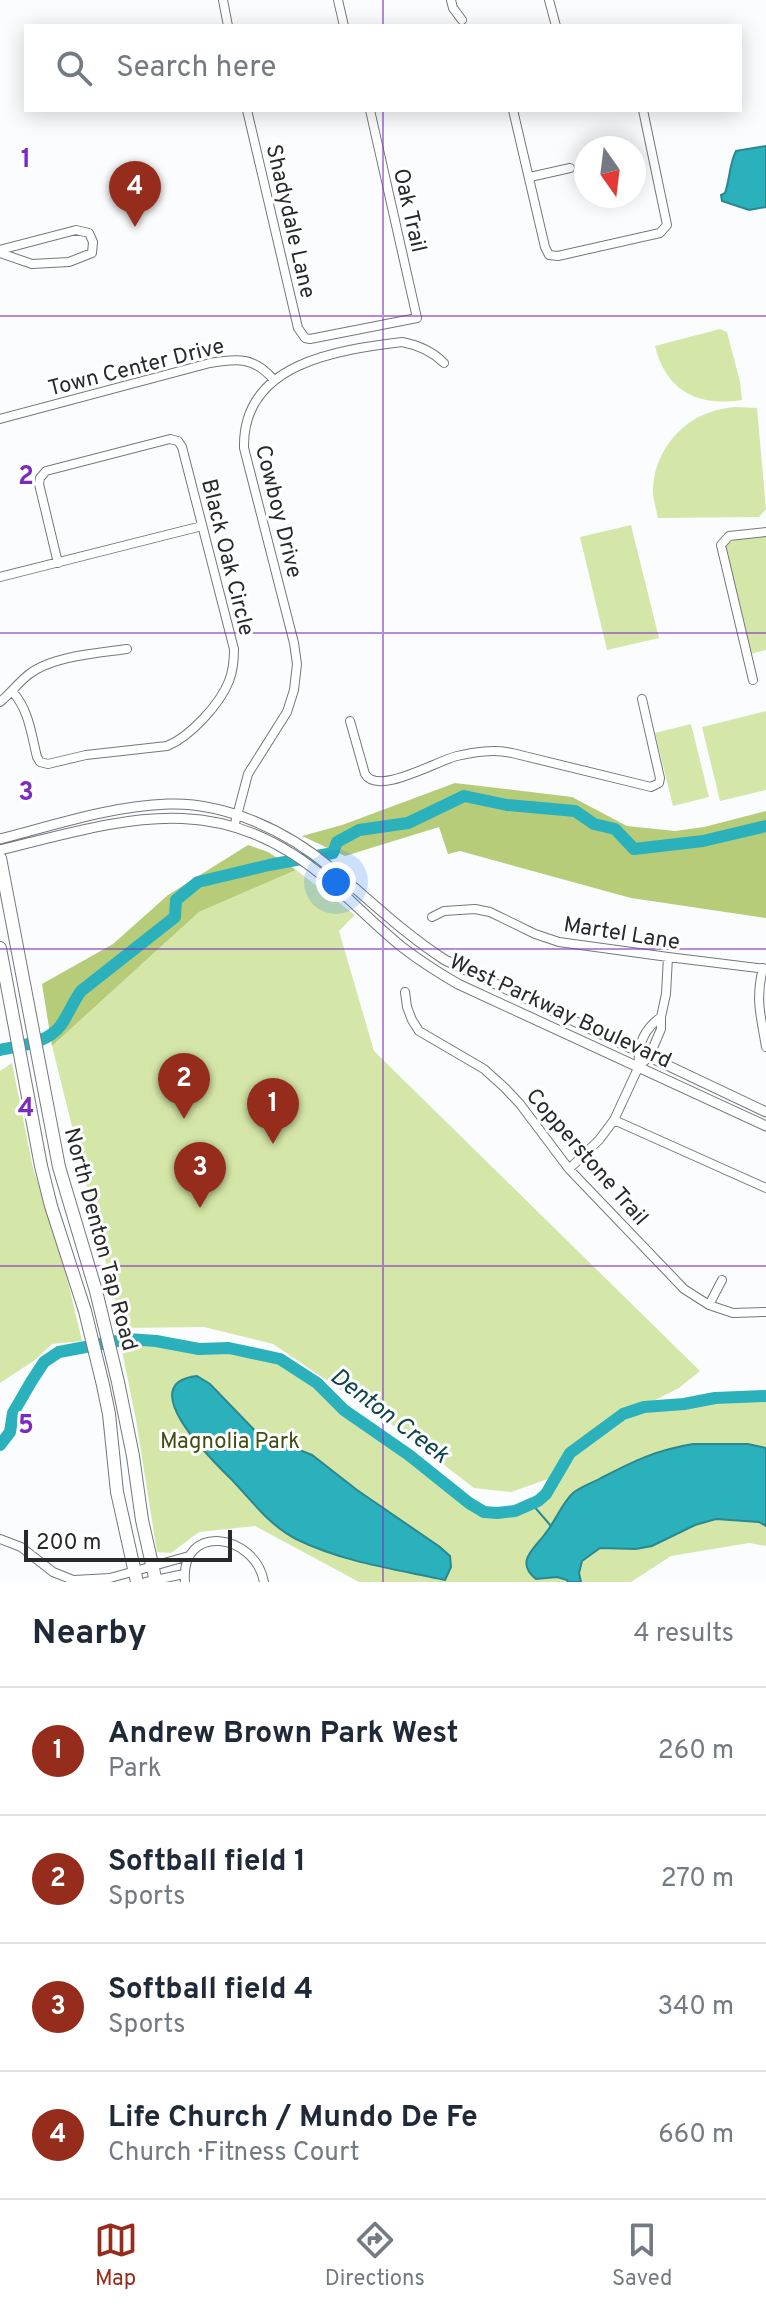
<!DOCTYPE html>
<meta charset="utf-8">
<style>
body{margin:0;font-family:Overpass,sans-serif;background:#f6f6f7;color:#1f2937}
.compass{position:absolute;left:574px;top:136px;width:72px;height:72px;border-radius:50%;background:#fff;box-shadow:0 4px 20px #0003;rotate:166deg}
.scale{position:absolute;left:24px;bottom:20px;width:208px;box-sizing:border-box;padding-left:8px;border:4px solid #27292b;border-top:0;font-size:22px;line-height:28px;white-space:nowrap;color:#27292b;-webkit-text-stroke:6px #fff;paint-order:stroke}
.you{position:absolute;left:336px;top:882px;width:28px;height:28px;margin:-20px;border:6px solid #fff;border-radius:50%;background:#1a73e8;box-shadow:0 0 0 12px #1a73e833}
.badge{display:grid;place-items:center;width:52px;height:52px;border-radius:50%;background:#962c1b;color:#fff;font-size:26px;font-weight:700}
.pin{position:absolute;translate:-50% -66px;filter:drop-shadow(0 2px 4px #0008)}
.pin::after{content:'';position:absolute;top:42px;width:28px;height:24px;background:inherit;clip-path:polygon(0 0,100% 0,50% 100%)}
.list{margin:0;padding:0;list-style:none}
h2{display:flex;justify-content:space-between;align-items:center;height:104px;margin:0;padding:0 32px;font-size:34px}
h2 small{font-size:26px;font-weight:400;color:#747a83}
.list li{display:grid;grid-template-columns:52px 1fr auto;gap:24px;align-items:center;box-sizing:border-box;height:128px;padding:0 32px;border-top:2px solid #e0e1e3}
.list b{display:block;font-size:30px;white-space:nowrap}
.list p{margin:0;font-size:26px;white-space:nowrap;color:#747a83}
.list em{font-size:26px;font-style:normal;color:#747a83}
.icon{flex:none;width:44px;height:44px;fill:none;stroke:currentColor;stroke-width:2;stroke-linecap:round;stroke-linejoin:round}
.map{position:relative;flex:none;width:766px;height:1582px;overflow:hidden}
.search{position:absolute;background:#fff;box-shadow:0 4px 20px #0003;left:24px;right:24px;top:24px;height:88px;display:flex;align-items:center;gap:20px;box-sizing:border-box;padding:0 28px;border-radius:0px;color:#747a83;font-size:30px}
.sheet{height:616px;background:#fff}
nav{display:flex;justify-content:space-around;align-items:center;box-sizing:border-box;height:112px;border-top:2px solid #e0e1e3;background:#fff;font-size:22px;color:#747a83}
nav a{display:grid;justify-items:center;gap:4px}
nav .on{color:#962c1b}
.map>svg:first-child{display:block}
.green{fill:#d5e7a8}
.forest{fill:#b6cc79}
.water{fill:#2ab1bc;stroke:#298890;stroke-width:2}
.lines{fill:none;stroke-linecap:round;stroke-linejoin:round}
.stream{stroke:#298890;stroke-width:2}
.river{stroke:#2ab1bc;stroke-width:12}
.minor-casing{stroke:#74787d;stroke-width:10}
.tertiary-casing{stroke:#74787d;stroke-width:11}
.primary-casing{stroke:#74787d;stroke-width:14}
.minor{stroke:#fff;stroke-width:8}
.tertiary{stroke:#fff;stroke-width:9}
.primary{stroke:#fff;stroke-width:12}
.grid{fill:none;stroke:#7b2cbf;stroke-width:2;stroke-opacity:0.55}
.labels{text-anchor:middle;stroke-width:6;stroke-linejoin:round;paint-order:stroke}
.street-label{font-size:22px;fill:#27292b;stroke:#fff}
.park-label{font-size:22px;fill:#414e12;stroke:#fff}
.water-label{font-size:24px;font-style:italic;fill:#0d464a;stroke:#fff}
.grid-label{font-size:26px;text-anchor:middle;font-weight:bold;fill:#7b2cbf;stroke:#fff;stroke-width:6;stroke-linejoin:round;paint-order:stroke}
</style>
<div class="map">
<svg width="766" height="1582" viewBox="0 0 766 1582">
<rect width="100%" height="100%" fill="#fafcfe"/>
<!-- green -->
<path class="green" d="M 720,329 L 727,332 L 740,382 L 742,400 C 698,407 666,391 655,346 Z
M 735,407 L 757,408 L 766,509 L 759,517 L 658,518 C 656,510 654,501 653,493 C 652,458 677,422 711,412 C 718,409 727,408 735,407 Z
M 631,525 L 659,638 L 607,650 L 580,537 Z
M 766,533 L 766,650 L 750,654 L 724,543 Z
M 766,711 L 766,790 L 720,801 L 702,727 Z
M 691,724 L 709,797 L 673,806 L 655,733 Z
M 296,870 L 355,915 L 339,931 L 374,1051 L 700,1371 L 679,1388 L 641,1407 L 684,1404 L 715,1398 L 766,1396 L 766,1546 L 749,1543 L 671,1556 L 631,1582 L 359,1582 L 255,1526 L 199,1532 L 171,1553 L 157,1552 L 136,1420 L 117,1326 L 128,1339 L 156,1341 L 199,1349 L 229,1348 L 280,1359 L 317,1383 L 344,1410 L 409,1455 L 469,1503 L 484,1512 L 515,1511 L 538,1501 L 546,1494 L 560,1469 L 551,1478 L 511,1492 L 474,1488 L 391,1424 L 273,1344 L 204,1327 L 122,1328 L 52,1046 L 199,912 Z
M 12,1063 L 33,1168 L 63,1261 L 82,1341 L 52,1344 L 35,1360 L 0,1383 L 0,1071 Z"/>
<!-- forest -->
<path class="forest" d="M 455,783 L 572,797 L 627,826 L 675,831 L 704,827 L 766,811 L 766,918 L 631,898 L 460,851 L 448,854 L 439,827 L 345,856 L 302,836 L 342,825 Z
M 248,845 L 268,852 L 296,870 L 199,912 L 52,1046 L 42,984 L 113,944 L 168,895 Z"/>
<!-- water -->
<path class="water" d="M 766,146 L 766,207 L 749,210 L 722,201 L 721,195 L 725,193 C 730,179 729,165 736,151 Z
M 197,1376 L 210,1384 L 261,1437 L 274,1444 L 297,1449 L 312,1455 L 357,1490 L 440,1547 L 450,1556 L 451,1567 L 445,1580 C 394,1569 343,1562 296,1539 C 269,1525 253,1502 233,1481 C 215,1463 131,1383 197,1376 Z
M 693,1444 L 748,1444 L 766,1448 L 766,1526 L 759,1522 L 716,1519 L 695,1525 L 652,1546 L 636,1549 L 600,1548 L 582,1561 L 579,1573 L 581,1582 L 568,1582 L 567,1580 L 557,1577 L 536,1579 C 515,1562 533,1550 545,1534 C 555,1522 562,1503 573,1493 C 580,1487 592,1483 601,1478 C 634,1461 656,1450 693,1444 Z"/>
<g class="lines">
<!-- stream -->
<path class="stream" d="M 532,1504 L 551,1526"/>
<!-- river -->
<path class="river" d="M 0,1050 C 21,1045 47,1044 61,1025 C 68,1015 73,1002 81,991 L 175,917 L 176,900 L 198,882 L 269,865 L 333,853 L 337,842 L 359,830 L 408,823 L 464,796 L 507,805 L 575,811 L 594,824 L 615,829 L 634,849 L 703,841 L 766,826
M 0,1445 L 10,1432 L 13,1413 L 31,1382 L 44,1362 L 59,1352 L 128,1339 L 156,1341 L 199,1349 L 229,1348 L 280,1359 L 317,1383 L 344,1410 L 409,1455 L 469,1503 L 484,1512 L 497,1513 L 515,1511 L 538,1501 L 546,1494 L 570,1453 L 623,1414 L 644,1407 L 684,1404 L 715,1398 L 766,1396"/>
<!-- minor casing -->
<g class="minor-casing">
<path id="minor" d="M 223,0 L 228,26
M 338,0 L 344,26
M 451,0 L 453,8 L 462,20
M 549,0 L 556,26
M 247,110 L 298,328 L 305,338 L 310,339 L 417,318 L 370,110
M 513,110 L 545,247 L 549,255 L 558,256 L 660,233 L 667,225 L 643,110
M 530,177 L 570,168
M 0,250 L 76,230 L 89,233 L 93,242 L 92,253 L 69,262 L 32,264 L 0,253
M 0,419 L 210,363 C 238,358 254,357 274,380
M 0,577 L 202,526
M 753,680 L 721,545 L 729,536 L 766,532
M 12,691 C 29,710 31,733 37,757 L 40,762 L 48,764 L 86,755 L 167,746 C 190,737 220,704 229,681 C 233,671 234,660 234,649 L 182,447 L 178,441 L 170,439 L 46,471 L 40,478 L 39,484 L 58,563
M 0,702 C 10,694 18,683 28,675 C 51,656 98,653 127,649
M 350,721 L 365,774 C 378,796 436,761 457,756 C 475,752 493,749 512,753 L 651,787 L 659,783 L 660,778 L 642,699
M 234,827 L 248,774 L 287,712 L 294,690 L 297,664 L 294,643 L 244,448 C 242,363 337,350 402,342 C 418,345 432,351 444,363
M 432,917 L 444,911 L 475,909 L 490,912 L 535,934 L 559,942 L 668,957 L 766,969
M 763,968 C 755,1000 761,1016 766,1047
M 405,992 L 407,1007 L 412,1020 L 419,1031 L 484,1069 L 505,1088 L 520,1104 L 569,1169 L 684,1289 L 709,1305 L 733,1313 L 766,1312
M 639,1066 C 637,1045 644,1029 661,1017
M 614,1120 L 766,1188
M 569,1169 L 599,1140 L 614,1120 L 639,1066 L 649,1057 L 661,1029 L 661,1017 L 666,994 L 668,957
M 709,1305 L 722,1280
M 0,1539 L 21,1547 L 53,1572 L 78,1582
M 74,1580 L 110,1578 L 189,1556
M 146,1582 L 184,1574
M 185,1582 C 180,1522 255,1533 264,1582"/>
</g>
<!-- tertiary casing -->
<g class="tertiary-casing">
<path id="tertiary" d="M 0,839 C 55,825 111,806 168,804 C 226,802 287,831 331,868 C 369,899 403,933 445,960 L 766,1112
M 0,850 C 127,819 218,786 329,881 C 354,903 377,927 402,947 C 420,961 439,973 458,984 L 766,1126"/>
</g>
<!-- primary casing -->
<g class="primary-casing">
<path id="primary" d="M 0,858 L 59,1167 L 96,1291 L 118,1382 L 133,1456 L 142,1520 L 156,1582
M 0,948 L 41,1166 L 51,1206 L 85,1311 L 103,1385 L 109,1414 L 117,1492 L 137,1582"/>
</g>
<!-- minor -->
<use href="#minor" class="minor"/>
<!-- tertiary -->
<use href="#tertiary" class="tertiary"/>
<!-- primary -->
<use href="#primary" class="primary"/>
</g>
<!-- grid -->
<path class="grid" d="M 383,0 L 383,26M 383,110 L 383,1582M 0,316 L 766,316M 0,633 L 766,633M 0,949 L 766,949M 0,1266 L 766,1266"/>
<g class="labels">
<!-- street labels -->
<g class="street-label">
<text transform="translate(411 210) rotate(77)" y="8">Oak Trail</text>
<text transform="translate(292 221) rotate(77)" y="8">Shadydale Lane</text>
<text transform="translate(136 366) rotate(-14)" y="8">Town Center Drive</text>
<text transform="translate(280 511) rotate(76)" y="8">Cowboy Drive</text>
<text transform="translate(229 557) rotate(76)" y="8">Black Oak Circle</text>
<text transform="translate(622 932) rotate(9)" y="8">Martel Lane</text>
<text transform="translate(561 1010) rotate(25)" y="8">West Parkway Boulevard</text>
<text transform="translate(588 1156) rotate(49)" y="8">Copperstone Trail</text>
<text transform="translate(102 1239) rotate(75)" y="8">North Denton Tap Road</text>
</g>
<!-- park labels -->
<g class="park-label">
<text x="230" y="1448">Magnolia Park</text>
</g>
<!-- water labels -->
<g class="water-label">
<text transform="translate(390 1415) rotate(37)" y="8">Denton Creek</text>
</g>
</g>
<g class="grid-label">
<text x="26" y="167">1</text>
<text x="26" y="484">2</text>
<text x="26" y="800">3</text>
<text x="26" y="1116">4</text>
<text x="26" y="1433">5</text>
</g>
</svg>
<svg class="compass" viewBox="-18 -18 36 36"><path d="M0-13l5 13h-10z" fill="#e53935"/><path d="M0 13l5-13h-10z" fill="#747a83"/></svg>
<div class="scale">200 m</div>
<div class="you"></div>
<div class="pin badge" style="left:273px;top:1144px">1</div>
<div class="pin badge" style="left:184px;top:1119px">2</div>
<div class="pin badge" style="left:200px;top:1208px">3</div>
<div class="pin badge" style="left:135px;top:227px">4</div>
<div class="search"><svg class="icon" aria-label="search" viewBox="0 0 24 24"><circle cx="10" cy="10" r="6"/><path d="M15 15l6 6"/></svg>Search here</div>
</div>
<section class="sheet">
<h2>Nearby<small>4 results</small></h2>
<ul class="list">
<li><span class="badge">1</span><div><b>Andrew Brown Park West</b><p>Park</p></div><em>260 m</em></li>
<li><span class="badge">2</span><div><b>Softball field 1</b><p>Sports</p></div><em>270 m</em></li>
<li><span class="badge">3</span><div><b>Softball field 4</b><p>Sports</p></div><em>340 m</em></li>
<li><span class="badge">4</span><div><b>Life Church / Mundo De Fe</b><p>Church · Fitness Court</p></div><em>660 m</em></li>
</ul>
</section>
<nav>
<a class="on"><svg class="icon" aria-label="map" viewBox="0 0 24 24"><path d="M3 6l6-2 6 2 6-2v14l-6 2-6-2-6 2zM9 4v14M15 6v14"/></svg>Map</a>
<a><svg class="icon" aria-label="directions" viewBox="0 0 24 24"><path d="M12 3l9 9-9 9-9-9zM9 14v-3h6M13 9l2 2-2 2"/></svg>Directions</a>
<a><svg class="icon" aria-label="saved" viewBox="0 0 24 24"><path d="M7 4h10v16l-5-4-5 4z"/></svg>Saved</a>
</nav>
